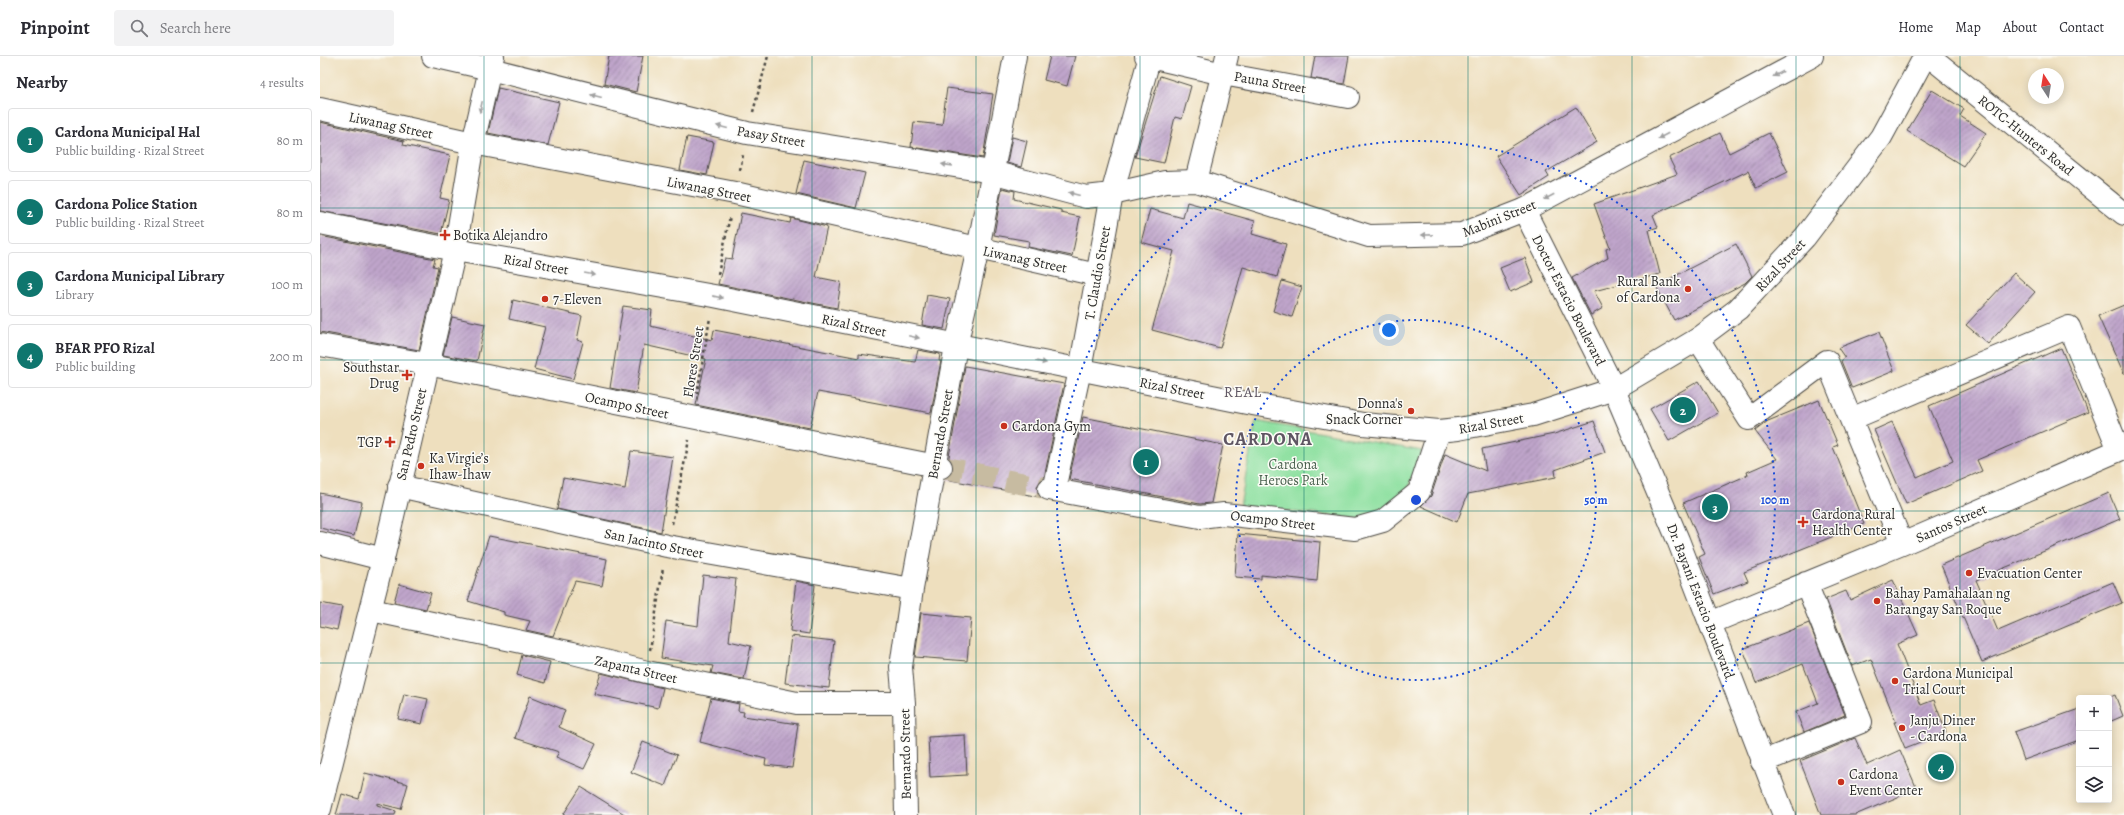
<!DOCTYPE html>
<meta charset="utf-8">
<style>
body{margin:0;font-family:Alegreya,serif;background:#f2f2f3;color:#2b2b33}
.controls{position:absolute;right:12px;bottom:12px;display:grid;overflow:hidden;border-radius:4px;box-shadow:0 2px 10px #0003}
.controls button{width:36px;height:36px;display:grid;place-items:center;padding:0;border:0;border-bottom:1px solid #e1e1e2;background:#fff;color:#2b2b33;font:20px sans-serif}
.compass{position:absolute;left:1708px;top:12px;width:36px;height:36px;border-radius:50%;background:#fff;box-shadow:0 2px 10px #0003;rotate:348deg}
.you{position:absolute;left:1069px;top:274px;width:14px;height:14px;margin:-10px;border:3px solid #fff;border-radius:50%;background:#1a73e8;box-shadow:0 0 0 6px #1a73e833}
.badge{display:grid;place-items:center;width:26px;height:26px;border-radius:50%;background:#0f766e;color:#fff;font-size:13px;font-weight:700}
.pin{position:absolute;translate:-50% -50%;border:2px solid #fff;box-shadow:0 1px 4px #0006}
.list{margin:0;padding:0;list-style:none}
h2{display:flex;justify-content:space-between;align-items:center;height:52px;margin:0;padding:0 16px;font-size:17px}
h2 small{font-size:13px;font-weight:400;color:#7c7c81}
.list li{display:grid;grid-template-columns:26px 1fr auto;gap:12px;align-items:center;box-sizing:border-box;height:64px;margin:0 8px 8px;padding:0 8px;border:1px solid #e1e1e2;border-radius:4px}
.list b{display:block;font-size:15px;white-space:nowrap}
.list p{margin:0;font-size:13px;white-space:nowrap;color:#7c7c81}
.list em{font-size:13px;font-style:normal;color:#7c7c81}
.icon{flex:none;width:22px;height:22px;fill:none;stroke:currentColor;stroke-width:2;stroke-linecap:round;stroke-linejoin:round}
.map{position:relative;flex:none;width:1804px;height:759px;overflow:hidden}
header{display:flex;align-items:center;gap:24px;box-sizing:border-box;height:56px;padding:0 20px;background:#fff;border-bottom:1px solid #e1e1e2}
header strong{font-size:19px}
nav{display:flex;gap:22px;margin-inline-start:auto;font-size:14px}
.search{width:280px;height:36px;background:#f2f2f3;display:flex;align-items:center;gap:10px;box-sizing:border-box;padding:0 14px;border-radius:4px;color:#7c7c81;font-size:15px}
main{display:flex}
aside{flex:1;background:#fff}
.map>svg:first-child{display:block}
.green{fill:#8ee0a0;stroke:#5c8666}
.building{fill:url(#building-hatch)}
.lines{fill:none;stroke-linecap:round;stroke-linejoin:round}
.minor-tunnel{stroke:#c7bba1;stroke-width:22;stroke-dasharray:22 11;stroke-linecap:butt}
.minor-casing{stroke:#484641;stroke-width:24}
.major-casing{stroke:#484641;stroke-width:24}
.path{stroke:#484641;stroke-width:2.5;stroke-dasharray:3 3;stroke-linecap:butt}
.minor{stroke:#fff;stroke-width:22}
.major{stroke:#fff;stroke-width:22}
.oneway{fill:#a0a0a0}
.grid{fill:none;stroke:#0f766e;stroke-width:1;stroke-opacity:0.55}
.ring{fill:none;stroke:#1d4ed8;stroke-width:2;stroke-dasharray:2 4}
.poi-dot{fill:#c8321e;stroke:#fdfcf7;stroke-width:1.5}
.labels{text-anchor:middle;stroke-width:3;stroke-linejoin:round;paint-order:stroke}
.street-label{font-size:14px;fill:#2b2b2b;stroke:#fdfcf7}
.poi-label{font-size:14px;fill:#2b2b2b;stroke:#fdfcf7;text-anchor:start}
.park-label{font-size:14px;fill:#49614e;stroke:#fdfcf7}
.neighbourhood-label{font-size:15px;letter-spacing:1px;fill:#5f5663;stroke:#fdfcf7}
.district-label{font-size:18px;font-weight:bold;letter-spacing:1px;fill:#5f5663;stroke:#fdfcf7}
.centre{fill:#1d4ed8;stroke:#fdfcf7;stroke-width:2}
.ring-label{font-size:12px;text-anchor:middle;font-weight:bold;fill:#1d4ed8;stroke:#fdfcf7;stroke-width:3;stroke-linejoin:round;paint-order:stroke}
</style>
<header>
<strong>Pinpoint</strong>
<div class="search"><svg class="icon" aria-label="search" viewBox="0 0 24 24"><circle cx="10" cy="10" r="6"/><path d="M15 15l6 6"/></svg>Search here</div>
<nav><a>Home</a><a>Map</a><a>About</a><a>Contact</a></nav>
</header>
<main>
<aside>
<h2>Nearby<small>4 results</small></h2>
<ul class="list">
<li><span class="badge">1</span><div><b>Cardona Municipal Hal</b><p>Public building · Rizal Street</p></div><em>80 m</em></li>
<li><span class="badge">2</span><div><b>Cardona Police Station</b><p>Public building · Rizal Street</p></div><em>80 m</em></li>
<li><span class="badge">3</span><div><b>Cardona Municipal Library</b><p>Library</p></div><em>100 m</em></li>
<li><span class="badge">4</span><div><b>BFAR PFO Rizal</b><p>Public building</p></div><em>200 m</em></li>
</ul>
</aside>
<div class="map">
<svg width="1804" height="759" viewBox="0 0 1804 759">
<defs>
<pattern id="building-hatch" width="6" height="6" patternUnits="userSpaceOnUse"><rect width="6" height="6" fill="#bfa5cb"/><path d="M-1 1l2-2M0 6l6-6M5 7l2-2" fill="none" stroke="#9b87a5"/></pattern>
</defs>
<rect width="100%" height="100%" fill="#fdfcf7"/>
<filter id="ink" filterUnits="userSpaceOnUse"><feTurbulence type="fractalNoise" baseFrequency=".025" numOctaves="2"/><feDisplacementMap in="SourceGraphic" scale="8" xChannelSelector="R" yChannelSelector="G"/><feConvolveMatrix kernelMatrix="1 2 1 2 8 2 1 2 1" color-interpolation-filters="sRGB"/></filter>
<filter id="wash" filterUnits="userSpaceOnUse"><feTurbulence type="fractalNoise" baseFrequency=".012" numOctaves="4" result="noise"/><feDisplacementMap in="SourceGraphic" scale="16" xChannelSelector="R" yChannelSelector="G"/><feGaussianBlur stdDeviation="0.9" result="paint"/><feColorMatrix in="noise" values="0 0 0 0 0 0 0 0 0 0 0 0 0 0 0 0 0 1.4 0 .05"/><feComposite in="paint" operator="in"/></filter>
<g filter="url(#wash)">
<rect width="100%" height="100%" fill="#eedfbe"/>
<!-- green -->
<path class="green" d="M 936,365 L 1102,395 L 1086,437 L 1048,464 L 920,450 Z"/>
<g id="blocks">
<!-- building -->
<path class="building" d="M 289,0 L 323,0 L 316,36 L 284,28 Z
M 730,0 L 755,0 L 747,30 L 724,24 Z
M 995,0 L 1029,0 L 1024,28 L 991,22 Z
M 840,20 L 871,30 L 862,63 L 855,61 L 844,107 L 815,101 Z
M 178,32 L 239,46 L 228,89 L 168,77 Z
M 627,32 L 673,38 L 663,102 L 591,91 L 594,66 L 622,69 Z
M 1612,34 L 1644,53 L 1640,60 L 1666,77 L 1643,110 L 1587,75 Z
M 1256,51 L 1277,86 L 1226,116 L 1229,121 L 1201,139 L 1176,100 Z
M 0,66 L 84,85 L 83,89 L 130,99 L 120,142 L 129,144 L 121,178 L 0,155 Z
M 1400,77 L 1409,97 L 1449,77 L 1468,116 L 1436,132 L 1428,115 L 1333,159 L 1338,171 L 1329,174 L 1340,218 L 1274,235 L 1283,252 L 1271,259 L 1252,222 L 1288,202 L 1286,193 L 1290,192 L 1274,148 L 1357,118 L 1349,102 Z
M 367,81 L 394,86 L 387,119 L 360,114 Z
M 692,81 L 707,85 L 701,111 L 687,107 Z
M 484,104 L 545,117 L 536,152 L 476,138 Z
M 682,132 L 695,135 L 694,143 L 741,154 L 741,157 L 760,161 L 752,200 L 708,191 L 709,185 L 674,179 Z
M 867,146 L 935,165 L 932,178 L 966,188 L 957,221 L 923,211 L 900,292 L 832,274 L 854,195 L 821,186 L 830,153 L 863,162 Z
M 421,157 L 470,167 L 471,162 L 507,171 L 496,221 L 521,226 L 517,252 L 398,228 L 405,202 L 412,203 Z
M 0,180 L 115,203 L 113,210 L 118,211 L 99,294 L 0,276 Z
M 1416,188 L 1432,220 L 1425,227 L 1354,264 L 1336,230 Z
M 1205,202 L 1214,226 L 1190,236 L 1180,212 Z
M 1694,217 L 1715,236 L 1668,288 L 1646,269 Z
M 962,225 L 982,231 L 972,261 L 953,255 Z
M 607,239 L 630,243 L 624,273 L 602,269 Z
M 193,244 L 262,260 L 257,284 L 263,286 L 253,323 L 214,313 L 225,271 L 189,263 Z
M 1804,249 L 1804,318 L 1778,260 Z
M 303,250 L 332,254 L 330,270 L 392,284 L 394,274 L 539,302 L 539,298 L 595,306 L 598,294 L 620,298 L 619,305 L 621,305 L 611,357 L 498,336 L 490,372 L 376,349 L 386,303 L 324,289 L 316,337 L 290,332 Z
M 132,261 L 165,268 L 157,305 L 123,299 Z
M 1559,276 L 1574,315 L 1532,332 L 1521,305 L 1525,302 L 1518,292 Z
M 1741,292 L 1768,356 L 1657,404 L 1662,415 L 1586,448 L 1554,374 L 1572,366 L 1597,421 L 1633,405 L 1609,350 Z
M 645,310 L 744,328 L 724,422 L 717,430 L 720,441 L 625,423 L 631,419 L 633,413 L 633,407 L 629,401 Z
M 1379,325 L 1398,357 L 1349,385 L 1330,353 Z
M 1499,344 L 1518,389 L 1513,391 L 1544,468 L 1424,516 L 1428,525 L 1394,538 L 1379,501 L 1385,498 L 1363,447 L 1428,419 L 1427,416 L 1457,403 L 1435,375 L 1448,365 Z
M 763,361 L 903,389 L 891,447 L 880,448 L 749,423 Z
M 1274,365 L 1285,396 L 1235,414 L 1236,421 L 1148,438 L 1137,466 L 1101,450 L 1111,440 L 1125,398 L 1166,415 L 1162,393 L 1234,378 Z
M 311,395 L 353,401 L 341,476 L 237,453 L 243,422 L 305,433 Z
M 0,437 L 42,446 L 34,480 L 0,472 Z
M 1789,437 L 1800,463 L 1656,524 L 1678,575 L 1793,526 L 1802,547 L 1662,606 L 1621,509 Z
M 918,478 L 1000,486 L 997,525 L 941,519 L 941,523 L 915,521 Z
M 169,480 L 287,503 L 282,530 L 255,525 L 233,580 L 206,574 L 210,565 L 184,559 L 184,556 L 148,545 Z
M 383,519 L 416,523 L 409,585 L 431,590 L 424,623 L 391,617 L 393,610 L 341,602 L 346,565 L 378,570 Z
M 1573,524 L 1598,579 L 1577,588 L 1601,649 L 1614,644 L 1626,676 L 1585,692 L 1574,666 L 1576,666 L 1551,603 L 1532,610 L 1506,543 L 1526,535 L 1530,544 Z
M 476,525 L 495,529 L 489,578 L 470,575 Z
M 79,528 L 111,537 L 106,553 L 74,546 Z
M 0,547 L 22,551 L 17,574 L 0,570 Z
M 601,557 L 651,562 L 647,605 L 595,601 Z
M 1489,567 L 1525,659 L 1484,676 L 1476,656 L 1498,647 L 1483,608 L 1436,627 L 1423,593 Z
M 471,580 L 514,585 L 509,632 L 465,627 Z
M 202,599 L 230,606 L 225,627 L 197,619 Z
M 281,617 L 343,632 L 338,652 L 274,638 Z
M 84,638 L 108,643 L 102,668 L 78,663 Z
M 1795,639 L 1803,660 L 1789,666 L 1788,642 Z
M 210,640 L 245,654 L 239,671 L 276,688 L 264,713 L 236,701 L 239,696 L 195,682 Z
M 391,642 L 419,648 L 418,655 L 424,656 L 423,660 L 478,668 L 472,712 L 445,709 L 446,703 L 380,686 Z
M 1759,653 L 1759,684 L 1704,704 L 1694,676 Z
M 645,679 L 647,719 L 610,721 L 608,681 Z
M 1535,682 L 1547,709 L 1580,694 L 1597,733 L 1535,759 L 1501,759 L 1480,705 Z
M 323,686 L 357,699 L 345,730 L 311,716 Z
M 45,717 L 88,728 L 81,753 L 57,747 L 57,749 L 76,755 L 75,759 L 16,759 L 22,738 L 39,743 Z
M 261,731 L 306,759 L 243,759 Z"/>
</g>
</g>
<g filter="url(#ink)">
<use href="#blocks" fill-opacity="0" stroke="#484641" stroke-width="1"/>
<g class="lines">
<!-- minor-tunnel -->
<path class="minor-tunnel" d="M 621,411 L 729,433"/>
<!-- minor casing -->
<g class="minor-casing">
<path id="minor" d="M 113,0 L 170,13 L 173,0
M 826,0 L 903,18 L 1028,41
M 1609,0 L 1804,158
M 0,53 L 153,87 L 415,137 L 777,219
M 876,125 L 907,0
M 1204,154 L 1294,333 L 1358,484 L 1464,759
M 0,167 L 135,194
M 1378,283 L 1429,363 L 1507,305 L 1582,488
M 0,289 L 107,308 L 621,411
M 1531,363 L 1749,271 L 1799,394
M 79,430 L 347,490 L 592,533
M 729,433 L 880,461 L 904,458 L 1035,473 L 1063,465 L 1099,436 L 1119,375
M 734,434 L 760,314 L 792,138 L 830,0
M 0,487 L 63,503
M 51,554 L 253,597 L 327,616 L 477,647 L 584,647
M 1390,567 L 1582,488 L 1804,392
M 1442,706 L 1541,666 L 1486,527
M 586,759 L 584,647 L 581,611 L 592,533 L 636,290 L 658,193 L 695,0"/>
</g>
<!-- major casing -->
<g class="major-casing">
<path id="major" d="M 135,194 L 394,240 L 927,347 L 1043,368 L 1119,375 L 1138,373 L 1213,359 L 1294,333 L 1378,283 L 1418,253 L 1485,181 L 1561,81 L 1605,0
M 0,753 L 63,503 L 135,194 L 153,87 L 170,13 L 427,77 L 672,116 L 766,141 L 792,138 L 845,126 L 876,125 L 1049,180 L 1142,178 L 1204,154 L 1492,0"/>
</g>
<!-- path -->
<path class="path" d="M 433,56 L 448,0
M 420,114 L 423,99
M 398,218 L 410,160
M 377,338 L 390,262
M 352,468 L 369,384
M 330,594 L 343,512"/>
<!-- minor -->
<use href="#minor" class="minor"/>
<!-- major -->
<use href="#major" class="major"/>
</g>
<!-- one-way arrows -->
<defs><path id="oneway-solid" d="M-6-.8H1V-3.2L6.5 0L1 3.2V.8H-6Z"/></defs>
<g class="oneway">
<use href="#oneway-solid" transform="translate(1458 18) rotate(152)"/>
<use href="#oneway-solid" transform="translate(276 40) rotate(-166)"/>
<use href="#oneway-solid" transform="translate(161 51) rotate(103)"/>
<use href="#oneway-solid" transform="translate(402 71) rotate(-166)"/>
<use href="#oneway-solid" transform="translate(1343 80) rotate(152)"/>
<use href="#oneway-solid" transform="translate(627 109) rotate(-171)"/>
<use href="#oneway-solid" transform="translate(754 138) rotate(-165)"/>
<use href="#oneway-solid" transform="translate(1229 141) rotate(152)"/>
<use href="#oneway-solid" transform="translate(1107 179) rotate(179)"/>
<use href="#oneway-solid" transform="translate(270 218) rotate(10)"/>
<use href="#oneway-solid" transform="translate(398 241) rotate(11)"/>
<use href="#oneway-solid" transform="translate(594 281) rotate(12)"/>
<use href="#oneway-solid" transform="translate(721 306) rotate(11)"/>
</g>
</g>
<!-- grid -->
<path class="grid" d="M 164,0 L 164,759M 328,0 L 328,759M 492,0 L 492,759M 656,0 L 656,759M 820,0 L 820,759M 984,0 L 984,759M 1148,0 L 1148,759M 1312,0 L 1312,759M 1476,0 L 1476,759M 1640,0 L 1640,759M 0,152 L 1804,152M 0,304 L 1804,304M 0,455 L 1804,455M 0,607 L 1804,607"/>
<!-- distance rings -->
<g class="ring">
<circle cx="1096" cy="444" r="180"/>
<path d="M922 758A359 359 0 1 1 1270 758"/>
</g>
<!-- markers -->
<g class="poi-dot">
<path d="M123 173h4v4h4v4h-4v4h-4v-4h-4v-4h4z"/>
<circle cx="1368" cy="233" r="4"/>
<circle cx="225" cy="243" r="4"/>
<path d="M85 313h4v4h4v4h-4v4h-4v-4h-4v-4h4z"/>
<circle cx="1091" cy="355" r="4"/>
<circle cx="684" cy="370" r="4"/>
<path d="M68 380h4v4h4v4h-4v4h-4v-4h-4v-4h4z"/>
<circle cx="101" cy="410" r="4"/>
<path d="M1481 460h4v4h4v4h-4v4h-4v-4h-4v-4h4z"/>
<circle cx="1649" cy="517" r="4"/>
<circle cx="1557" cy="545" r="4"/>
<circle cx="1575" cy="625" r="4"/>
<circle cx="1582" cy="672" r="4"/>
<circle cx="1521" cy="726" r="4"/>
</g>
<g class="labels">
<!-- street labels -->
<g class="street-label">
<text transform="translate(950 26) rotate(10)" y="5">Pauna Street</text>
<text transform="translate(71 69) rotate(12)" y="5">Liwanag Street</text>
<text transform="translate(1706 79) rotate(39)" y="5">ROTC-Hunters Road</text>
<text transform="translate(451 80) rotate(10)" y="5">Pasay Street</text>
<text transform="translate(389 133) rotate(11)" y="5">Liwanag Street</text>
<text transform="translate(1179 162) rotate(-22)" y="5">Mabini Street</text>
<text transform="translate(705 203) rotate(12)" y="5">Liwanag Street</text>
<text transform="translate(216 208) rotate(10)" y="5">Rizal Street</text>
<text transform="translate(1460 209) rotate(-47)" y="5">Rizal Street</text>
<text transform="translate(777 217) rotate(-80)" y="5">T. Claudio Street</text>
<text transform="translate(1249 244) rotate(63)" y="5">Doctor Estacio Boulevard</text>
<text transform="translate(534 269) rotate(12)" y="5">Rizal Street</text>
<text transform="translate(373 306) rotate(-81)" y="5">Flores Street</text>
<text transform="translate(852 332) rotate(11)" y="5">Rizal Street</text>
<text transform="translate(307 349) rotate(12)" y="5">Ocampo Street</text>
<text transform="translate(1171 367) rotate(-10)" y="5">Rizal Street</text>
<text transform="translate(91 378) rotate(-77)" y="5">San Pedro Street</text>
<text transform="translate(620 378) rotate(-80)" y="5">Bernardo Street</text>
<text transform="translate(953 464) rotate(7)" y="5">Ocampo Street</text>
<text transform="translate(1631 467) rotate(-24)" y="5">Santos Street</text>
<text transform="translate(334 487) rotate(12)" y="5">San Jacinto Street</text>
<text transform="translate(1381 545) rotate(69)" y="5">Dr. Bayani Estacio Boulevard</text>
<text transform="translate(316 613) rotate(13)" y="5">Zapanta Street</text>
<text transform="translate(585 698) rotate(-91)" y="5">Bernardo Street</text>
</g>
<!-- poi labels -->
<g class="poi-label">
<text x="133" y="184">Botika Alejandro</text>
<text x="1360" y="230" text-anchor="end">Rural Bank<tspan x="1360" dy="16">of Cardona</tspan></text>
<text x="233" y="248">7-Eleven</text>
<text x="79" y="316" text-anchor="end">Southstar<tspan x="79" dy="16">Drug</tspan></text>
<text x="1083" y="352" text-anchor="end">Donna's<tspan x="1083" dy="16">Snack Corner</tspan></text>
<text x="692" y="375">Cardona Gym</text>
<text x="62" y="391" text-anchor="end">TGP</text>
<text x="109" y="407">Ka Virgie’s<tspan x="109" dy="16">Ihaw-Ihaw</tspan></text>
<text x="1492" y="463">Cardona Rural<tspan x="1492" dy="16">Health Center</tspan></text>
<text x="1657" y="522">Evacuation Center</text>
<text x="1565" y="542">Bahay Pamahalaan ng<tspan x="1565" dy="16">Barangay San Roque</tspan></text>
<text x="1583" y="622">Cardona Municipal<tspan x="1583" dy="16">Trial Court</tspan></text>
<text x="1590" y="669">Janju Diner<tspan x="1590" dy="16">- Cardona</tspan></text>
<text x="1529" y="723">Cardona<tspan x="1529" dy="16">Event Center</tspan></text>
</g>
<!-- park labels -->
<g class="park-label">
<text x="973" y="413">Cardona<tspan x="973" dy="16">Heroes Park</tspan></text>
</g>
<!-- neighbourhood labels -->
<g class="neighbourhood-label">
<text x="923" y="341">REAL</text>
</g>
<!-- district labels -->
<g class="district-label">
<text x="948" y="389">CARDONA</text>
</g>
</g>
<circle cx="1096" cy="444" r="6" class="centre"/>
<g class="ring-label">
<text x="1276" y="448">50 m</text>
<text x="1455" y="448">100 m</text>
</g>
</svg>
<div class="controls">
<button>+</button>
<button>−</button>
<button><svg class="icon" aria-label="layers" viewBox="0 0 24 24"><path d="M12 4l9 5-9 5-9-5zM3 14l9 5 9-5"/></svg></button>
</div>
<svg class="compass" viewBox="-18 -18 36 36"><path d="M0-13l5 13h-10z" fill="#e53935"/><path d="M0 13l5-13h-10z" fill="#7c7c81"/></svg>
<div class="you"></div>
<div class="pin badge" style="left:826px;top:406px">1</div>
<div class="pin badge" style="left:1363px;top:354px">2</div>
<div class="pin badge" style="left:1395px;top:451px">3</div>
<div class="pin badge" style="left:1621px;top:711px">4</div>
</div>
</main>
